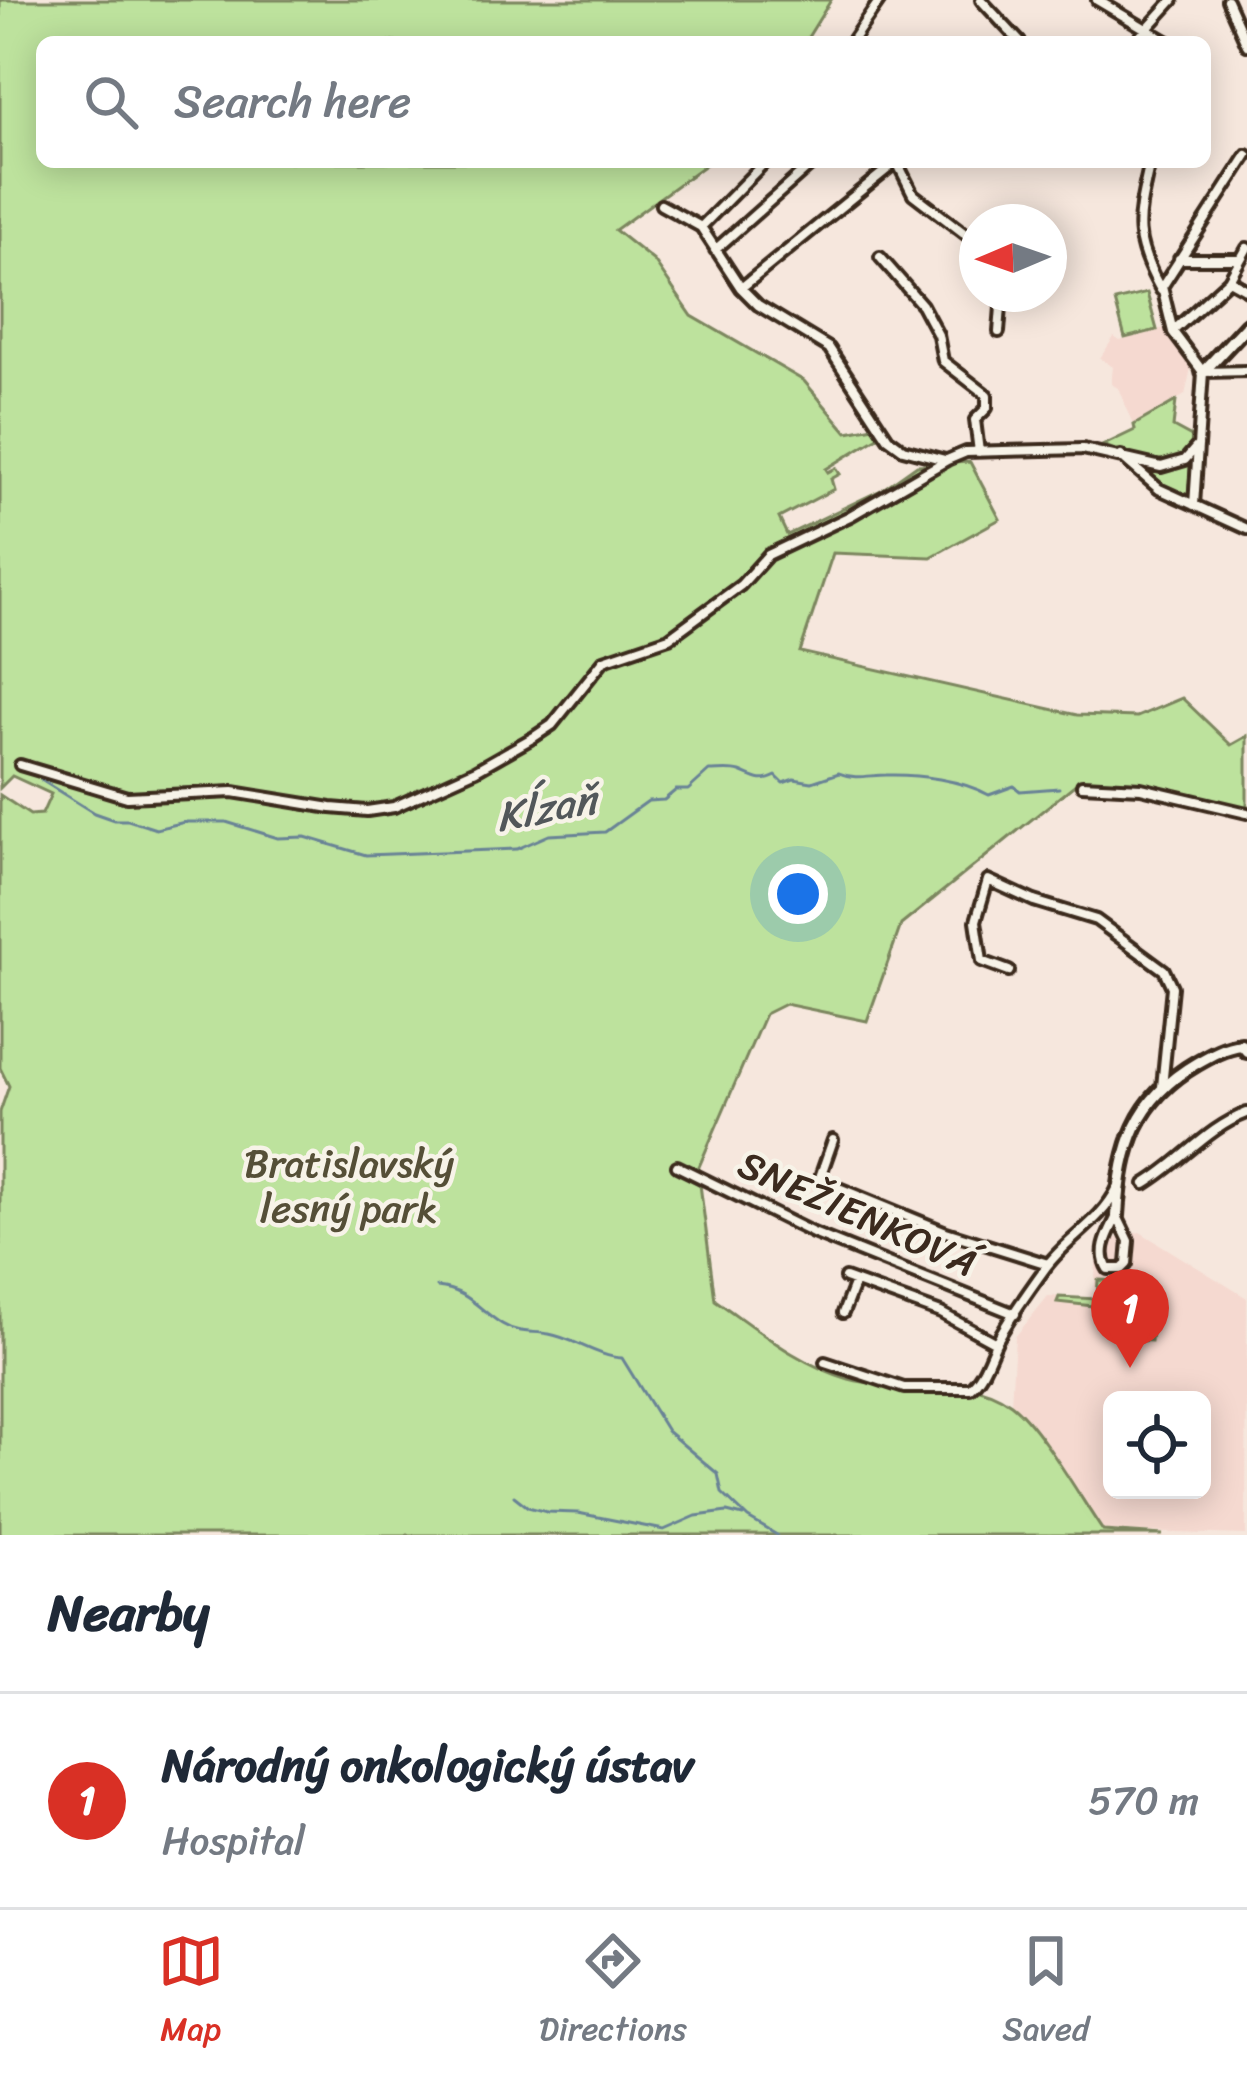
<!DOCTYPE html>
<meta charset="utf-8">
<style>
body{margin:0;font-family:Sriracha,sans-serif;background:#f2f2f3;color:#1f2937}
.controls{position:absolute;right:36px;bottom:36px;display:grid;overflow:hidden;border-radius:18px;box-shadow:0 6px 30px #0003}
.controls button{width:108px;height:108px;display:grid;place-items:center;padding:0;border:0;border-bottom:3px solid #e0e1e3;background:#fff;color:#1f2937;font:60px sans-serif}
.compass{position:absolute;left:959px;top:204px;width:108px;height:108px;border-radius:50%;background:#fff;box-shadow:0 6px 30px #0003;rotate:268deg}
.you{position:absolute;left:798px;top:894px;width:42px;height:42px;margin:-30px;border:9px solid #fff;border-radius:50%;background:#1a73e8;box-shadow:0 0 0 18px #1a73e833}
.badge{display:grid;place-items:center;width:78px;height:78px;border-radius:50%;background:#d93025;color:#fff;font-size:39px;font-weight:700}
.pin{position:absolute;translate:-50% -99px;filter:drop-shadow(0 3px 6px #0008)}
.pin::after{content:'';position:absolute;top:63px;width:42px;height:36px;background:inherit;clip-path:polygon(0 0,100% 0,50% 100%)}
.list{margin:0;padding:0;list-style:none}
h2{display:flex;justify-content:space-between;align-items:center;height:156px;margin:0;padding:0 48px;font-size:51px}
h2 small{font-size:39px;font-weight:400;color:#747a83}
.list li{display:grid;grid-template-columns:78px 1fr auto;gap:36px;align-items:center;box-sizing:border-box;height:216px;padding:0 48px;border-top:3px solid #e0e1e3}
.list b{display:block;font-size:45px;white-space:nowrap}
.list p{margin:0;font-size:39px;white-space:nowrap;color:#747a83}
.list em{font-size:39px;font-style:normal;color:#747a83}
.icon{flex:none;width:66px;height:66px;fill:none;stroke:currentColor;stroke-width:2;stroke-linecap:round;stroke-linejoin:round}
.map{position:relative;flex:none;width:1247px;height:1535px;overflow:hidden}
.search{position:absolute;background:#fff;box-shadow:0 6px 30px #0003;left:36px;right:36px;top:36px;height:132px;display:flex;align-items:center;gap:30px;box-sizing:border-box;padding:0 42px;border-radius:18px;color:#747a83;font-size:45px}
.sheet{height:372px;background:#fff}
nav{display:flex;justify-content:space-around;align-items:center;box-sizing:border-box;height:168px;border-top:3px solid #e0e1e3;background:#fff;font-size:33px;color:#747a83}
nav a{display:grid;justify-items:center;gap:6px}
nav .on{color:#d93025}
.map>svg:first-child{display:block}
.built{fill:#f5d9d0;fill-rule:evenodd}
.green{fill:#bde29d;stroke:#7c865e;stroke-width:3}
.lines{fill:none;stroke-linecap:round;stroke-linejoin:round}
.stream{stroke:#698396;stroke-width:3}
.street-casing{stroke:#3b2a1e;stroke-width:16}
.secondary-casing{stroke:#3b2a1e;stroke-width:20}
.street{stroke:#f7f3e8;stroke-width:8}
.secondary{stroke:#f7f3e8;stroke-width:10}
.labels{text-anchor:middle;stroke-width:9;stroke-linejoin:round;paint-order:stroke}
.park-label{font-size:39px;fill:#554f37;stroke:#f7f3e8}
.street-label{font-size:39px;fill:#3b2a1e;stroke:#f7f3e8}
.water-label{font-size:42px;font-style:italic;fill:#52575a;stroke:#f7f3e8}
</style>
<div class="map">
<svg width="1247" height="1535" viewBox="0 0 1247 1535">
<rect width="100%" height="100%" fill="#f6e7dd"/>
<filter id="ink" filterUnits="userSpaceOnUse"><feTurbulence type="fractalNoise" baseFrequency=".00833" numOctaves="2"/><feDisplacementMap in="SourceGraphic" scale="24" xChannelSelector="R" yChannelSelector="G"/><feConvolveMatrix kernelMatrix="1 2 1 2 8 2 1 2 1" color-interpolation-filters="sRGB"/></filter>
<g filter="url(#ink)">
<!-- built -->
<path class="built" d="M 1164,328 L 1191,368 L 1185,395 L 1134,425 L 1118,388 L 1111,384 L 1113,367 L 1100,358 L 1114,337 L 1120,341 Z
M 1140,1232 L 1247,1298 L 1246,1535 L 1103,1531 L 1044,1444 L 1011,1404 L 1015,1337 L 1048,1296 L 1094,1298 L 1097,1243 ZM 1112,1400 L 1202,1400 L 1202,1490 L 1112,1490 Z"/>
<!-- green -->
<path class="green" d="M 0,0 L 831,0 L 805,42 L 42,42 L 42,162 L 709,162 L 615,230 L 654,261 L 692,316 L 804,381 L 847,432 L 874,427 L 880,436 L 826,469 L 828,472 L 836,468 L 840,474 L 831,479 L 834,489 L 779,518 L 787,535 L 883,489 L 917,465 L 970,462 L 1000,519 L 931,557 L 833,553 L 800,652 L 1077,715 L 1137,717 L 1182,698 L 1231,745 L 1247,736 L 1247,811 L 1140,786 L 1078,782 L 901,925 L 867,1021 L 785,1004 L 765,1014 L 698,1169 L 715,1300 C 757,1329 799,1365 849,1379 C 900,1393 965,1369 1011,1404 C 1039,1425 1081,1499 1103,1531 L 1163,1535 L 0,1535 L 0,1112 L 9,1086 L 0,1068 L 0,795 L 30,815 L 42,814 L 51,794 L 12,776 L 0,788 Z
M 1147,293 L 1157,330 L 1125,338 L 1115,301 Z
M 1176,401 L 1173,427 L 1195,439 C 1179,477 1132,459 1104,445 L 1135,430 L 1134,425 Z
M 1191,458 L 1188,497 L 1150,481 L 1126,460 C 1151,467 1170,476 1191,458 Z
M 1098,1280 L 1120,1281 L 1120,1285 L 1115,1286 L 1115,1297 L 1120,1298 L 1120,1309 L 1057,1302 L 1059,1297 L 1097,1299 Z
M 1132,1312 L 1154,1313 L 1151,1341 L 1131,1340 Z"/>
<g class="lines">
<!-- stream -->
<path class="stream" d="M 41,780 L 94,813 L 114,820 L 128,820 L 156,829 L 185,822 L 226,822 L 278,838 L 305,837 L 366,855 L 517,849 L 549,835 L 605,832 L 648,801 L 664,800 L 676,790 L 688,790 L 709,771 C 719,771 731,769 740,772 C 755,778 761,784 776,776 L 783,783 L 794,779 L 812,782 L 839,773 C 855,780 870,775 886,775 C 918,774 962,780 989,795 L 1014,786 L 1020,791 L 1059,788
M 437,1287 C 468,1290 478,1309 502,1324 C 518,1334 532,1331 549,1334 C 573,1338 598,1357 622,1358 L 667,1431 L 718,1474 L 722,1493 L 748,1518 L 777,1535
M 514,1496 L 528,1507 L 547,1512 L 578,1513 L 664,1530 L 696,1516 L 727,1512 L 743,1516"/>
<!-- street casing -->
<g class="street-casing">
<path id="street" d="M 981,0 L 1020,42
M 1097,0 L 1168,42
M 1227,0 L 1247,45
M 851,42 L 880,0
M 1135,42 L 1173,0
M 897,162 L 913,194 L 977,243
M 1150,162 C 1137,221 1131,236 1161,290
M 661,205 L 701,227 L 741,288 L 758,305 L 829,348 L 888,438 L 903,449 L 945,460
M 701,227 L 765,162
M 715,250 L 814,162
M 880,257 L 922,305 L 938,335 L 943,361 L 987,395 L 987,408 L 975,420 L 979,452
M 1179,259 L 1240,259
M 1229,280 L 1247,290
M 741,288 L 896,162
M 1173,331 L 1229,280 L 1247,248
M 999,332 L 1002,294
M 1203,372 L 1173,332 L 1162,287 L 1247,155
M 1205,372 L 1247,371
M 1121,456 L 1159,489 L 1247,529
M 1194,505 L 1203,372
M 20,765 L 127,797 L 233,792 L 331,808 L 367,811 L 394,807 L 476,770 L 534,737 L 552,725 L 604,660 L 669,638 L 741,585 L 768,555 L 850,516 L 947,460 L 966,452 L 1083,449 L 1161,467 L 1185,460 L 1198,445
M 1082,785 L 1141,788 L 1247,813
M 1009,971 L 982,961 L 976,921 L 988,880 L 1034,901 L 1096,920 L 1164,970 L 1172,987 L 1162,1087
M 833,1140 L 819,1180 L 946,1232 L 1048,1264
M 677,1166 L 813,1233 L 1015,1314
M 1145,1184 C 1182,1162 1207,1128 1247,1113
M 1117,1216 L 1129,1241 L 1127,1264 L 1122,1269 L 1108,1269 C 1097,1251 1109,1233 1117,1216 Z
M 845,1278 L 941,1313 L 996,1343
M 843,1313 L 855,1282
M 825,1362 L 904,1388 L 970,1388 C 985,1375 989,1356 998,1339 C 1012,1314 1030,1289 1046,1267 C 1067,1238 1101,1222 1117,1189"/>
</g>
<!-- secondary casing -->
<g class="secondary-casing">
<path id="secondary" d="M 1203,372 L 1247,325
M 1117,1216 C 1121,1147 1135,1099 1197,1063 C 1211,1055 1225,1047 1242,1045 L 1247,1051"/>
</g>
<!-- street -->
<use href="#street" class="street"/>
<!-- secondary -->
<use href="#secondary" class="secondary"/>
</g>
</g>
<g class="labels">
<!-- park labels -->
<g class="park-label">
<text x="349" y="1177">Bratislavský<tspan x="349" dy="45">lesný park</tspan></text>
</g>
<!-- street labels -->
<g class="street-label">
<text transform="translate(858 1213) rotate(24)" y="14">SNEŽIENKOVÁ</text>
</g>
<!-- water labels -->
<g class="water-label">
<text transform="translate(546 807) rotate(-11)" y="15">Kĺzaň</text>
</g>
</g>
</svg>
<div class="controls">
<button><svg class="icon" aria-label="locate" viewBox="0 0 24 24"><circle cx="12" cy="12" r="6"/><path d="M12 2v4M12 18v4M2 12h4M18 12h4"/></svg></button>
</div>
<svg class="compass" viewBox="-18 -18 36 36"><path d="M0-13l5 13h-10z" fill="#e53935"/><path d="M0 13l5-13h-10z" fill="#747a83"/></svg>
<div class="you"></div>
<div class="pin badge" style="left:1130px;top:1368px">1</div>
<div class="search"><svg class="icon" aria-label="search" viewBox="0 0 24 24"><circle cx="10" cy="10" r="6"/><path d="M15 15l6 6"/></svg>Search here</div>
</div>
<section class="sheet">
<h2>Nearby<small></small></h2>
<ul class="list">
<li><span class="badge">1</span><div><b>Národný onkologický ústav</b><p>Hospital</p></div><em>570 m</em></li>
</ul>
</section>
<nav>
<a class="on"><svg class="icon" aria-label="map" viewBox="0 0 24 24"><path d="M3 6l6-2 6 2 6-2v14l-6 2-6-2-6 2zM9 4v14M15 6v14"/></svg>Map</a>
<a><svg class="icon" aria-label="directions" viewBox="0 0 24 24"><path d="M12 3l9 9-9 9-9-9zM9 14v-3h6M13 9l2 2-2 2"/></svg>Directions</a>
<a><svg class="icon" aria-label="saved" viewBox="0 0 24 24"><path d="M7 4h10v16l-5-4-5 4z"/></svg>Saved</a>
</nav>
